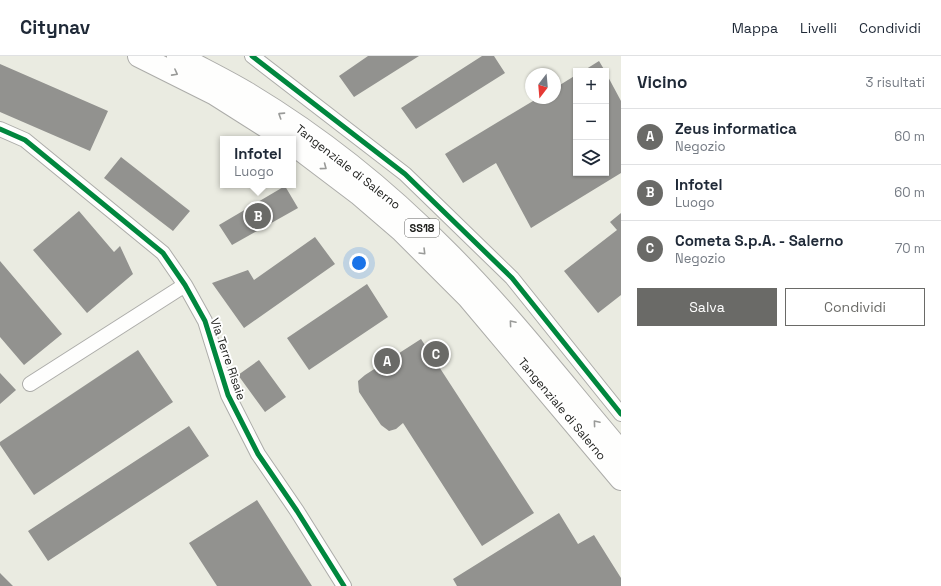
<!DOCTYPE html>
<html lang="it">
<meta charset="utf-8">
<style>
body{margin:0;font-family:"Space Grotesk",sans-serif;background:#f2f2f3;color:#1f2937}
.controls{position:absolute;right:12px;top:12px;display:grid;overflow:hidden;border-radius:0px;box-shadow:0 1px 3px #0004}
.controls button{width:36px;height:36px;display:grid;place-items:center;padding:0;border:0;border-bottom:1px solid #e0e1e3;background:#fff;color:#1f2937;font:20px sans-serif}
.compass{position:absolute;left:525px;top:12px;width:36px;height:36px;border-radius:50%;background:#fff;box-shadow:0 1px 3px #0004;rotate:196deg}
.you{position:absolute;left:359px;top:207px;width:14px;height:14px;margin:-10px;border:3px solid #fff;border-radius:50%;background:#1a73e8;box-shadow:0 0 0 6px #1a73e833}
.badge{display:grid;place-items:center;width:26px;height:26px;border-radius:50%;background:#6a6a67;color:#fff;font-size:13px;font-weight:700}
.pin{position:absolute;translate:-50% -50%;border:2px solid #fff;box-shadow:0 1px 4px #0006}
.popup{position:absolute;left:220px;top:80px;width:76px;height:52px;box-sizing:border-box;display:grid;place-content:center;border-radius:0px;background:#fff;filter:drop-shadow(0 1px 3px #0005);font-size:13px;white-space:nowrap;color:#747a83}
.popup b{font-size:15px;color:#1f2937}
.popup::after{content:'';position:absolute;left:50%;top:100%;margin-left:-8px;border:8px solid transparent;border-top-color:#fff}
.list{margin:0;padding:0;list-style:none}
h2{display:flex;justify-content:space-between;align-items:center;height:52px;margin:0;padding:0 16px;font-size:17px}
h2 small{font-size:13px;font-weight:400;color:#747a83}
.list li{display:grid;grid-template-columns:26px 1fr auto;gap:12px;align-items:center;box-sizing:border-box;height:56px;padding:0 16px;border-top:1px solid #e0e1e3}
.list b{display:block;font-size:15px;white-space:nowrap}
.list p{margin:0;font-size:13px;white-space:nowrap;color:#747a83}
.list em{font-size:13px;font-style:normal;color:#747a83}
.actions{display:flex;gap:8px;padding:12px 16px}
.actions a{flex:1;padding:9px 0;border:1px solid #6a6a67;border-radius:0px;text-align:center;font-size:14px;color:#6a6a67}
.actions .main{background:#6a6a67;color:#fff}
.icon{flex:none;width:22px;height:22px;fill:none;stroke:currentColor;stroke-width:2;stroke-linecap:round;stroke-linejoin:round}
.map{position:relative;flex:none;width:621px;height:530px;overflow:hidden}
header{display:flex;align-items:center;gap:24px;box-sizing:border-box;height:56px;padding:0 20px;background:#fff;border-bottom:1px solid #e0e1e3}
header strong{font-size:19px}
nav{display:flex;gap:22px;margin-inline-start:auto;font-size:14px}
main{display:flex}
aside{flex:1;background:#fff}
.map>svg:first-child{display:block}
.built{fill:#eaebe1;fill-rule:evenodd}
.building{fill:#92928f}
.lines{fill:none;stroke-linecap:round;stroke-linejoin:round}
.minor-casing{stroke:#acaca9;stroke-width:16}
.trunk-casing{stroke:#acaca9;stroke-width:24}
.minor{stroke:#fefefd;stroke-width:14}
.trunk{stroke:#fefefd;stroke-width:22}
.cycleway-casing{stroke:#fff;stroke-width:8}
.cycleway{stroke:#00873e;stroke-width:5}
.oneway{stroke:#999a98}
.labels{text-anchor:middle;stroke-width:4;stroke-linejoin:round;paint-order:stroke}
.shield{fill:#fff;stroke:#626260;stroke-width:1}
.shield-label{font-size:11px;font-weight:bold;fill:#1e1f1c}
.street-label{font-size:12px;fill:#1e1f1c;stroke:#fff}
</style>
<header>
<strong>Citynav</strong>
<nav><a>Mappa</a><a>Livelli</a><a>Condividi</a></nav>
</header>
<main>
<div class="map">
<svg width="621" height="530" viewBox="0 0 621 530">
<rect width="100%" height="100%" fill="#f6f6f2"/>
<!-- built -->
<path class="built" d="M 0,0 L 621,0 L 621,530 L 0,530 ZM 576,15 L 606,15 L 606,117 L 576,117 ZM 531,18 L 555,18 L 555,42 L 531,42 ZM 223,83 L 293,83 L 293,129 L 223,129 Z"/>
<!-- building -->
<path class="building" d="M 368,0 L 419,0 L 354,41 L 339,20 Z
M 482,0 L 494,0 L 505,17 L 416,73 L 401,52 Z
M 599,5 L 605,15 L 583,15 Z
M 0,8 L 108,55 L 90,95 L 0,56 Z
M 606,17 L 621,45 L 621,117 L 531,172 L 496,107 L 463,127 L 445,98 L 538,42 L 555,42 L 555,32 L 576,19 L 576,117 L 606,117 Z
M 121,101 L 190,155 L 173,175 L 104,122 Z
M 285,130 L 298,152 L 232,189 L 219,169 Z
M 79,155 L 114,196 L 120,190 L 133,218 L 87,257 L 33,194 Z
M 621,157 L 621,239 L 598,257 L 564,215 L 617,174 L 610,166 Z
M 315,181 L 335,208 L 244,272 L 212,227 L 248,214 L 254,224 Z
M 0,205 L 62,278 L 24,309 L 0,281 Z
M 367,228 L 388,261 L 309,314 L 287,282 Z
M 421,283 L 534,457 L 482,490 L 403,367 L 396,373 L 389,375 L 381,369 L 359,336 L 358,325 L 365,319 Z
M 138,294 L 173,346 L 34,439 L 0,389 L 0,386 Z
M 259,304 L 286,341 L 265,356 L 238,319 Z
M 0,317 L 16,334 L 0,348 Z
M 189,370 L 209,400 L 48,505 L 28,475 Z
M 257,444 L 312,530 L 217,530 L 189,487 Z
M 559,457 L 578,488 L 594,479 L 621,522 L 621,530 L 457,530 L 453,523 Z
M 0,517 L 13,530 L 0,530 Z"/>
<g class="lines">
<!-- minor casing -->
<g class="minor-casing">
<path id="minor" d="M 252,0 L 405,118 L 512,222 L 621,358
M 0,73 L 25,84 L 163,197 L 185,229 L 205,265 L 228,339 L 258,398 L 297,455 L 344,530
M 30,328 L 185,229"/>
</g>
<!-- trunk casing -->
<g class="trunk-casing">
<path id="trunk" d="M 139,0 L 215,38 L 286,83
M 178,0 C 200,12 223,23 245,36 C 317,79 385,133 444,193 C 508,256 563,328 621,396
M 293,88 L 359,138 L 402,175 L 468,241 L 621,423"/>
</g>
<!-- minor -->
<use href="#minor" class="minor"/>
<!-- trunk -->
<use href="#trunk" class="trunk"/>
<!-- cycleway casing -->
<g class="cycleway-casing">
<path id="cycleway" d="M 252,0 L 405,118 L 512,222 L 621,358
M 0,73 L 25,84 L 163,197 L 185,229 L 205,265 L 228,339 L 258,398 L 297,455 L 344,530"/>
</g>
<!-- cycleway -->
<use href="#cycleway" class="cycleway"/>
</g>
<!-- one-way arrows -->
<defs><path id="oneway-chevron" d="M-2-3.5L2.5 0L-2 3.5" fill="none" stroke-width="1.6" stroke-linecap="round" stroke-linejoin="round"/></defs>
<g class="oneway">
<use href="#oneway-chevron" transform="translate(175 17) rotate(28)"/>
<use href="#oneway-chevron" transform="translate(281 59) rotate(-147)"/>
<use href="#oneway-chevron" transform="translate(324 111) rotate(37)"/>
<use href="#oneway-chevron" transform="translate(423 196) rotate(45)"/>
<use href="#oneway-chevron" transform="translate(512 267) rotate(-130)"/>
<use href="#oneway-chevron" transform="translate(596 367) rotate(-130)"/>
</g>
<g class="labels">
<!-- shield labels -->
<rect class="shield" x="405" y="163" width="34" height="18" rx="3"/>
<g class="shield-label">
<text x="422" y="176">SS18</text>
</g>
<!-- street labels -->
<g class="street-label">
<text transform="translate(348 111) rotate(38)" y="4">Tangenziale di Salerno</text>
<text transform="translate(228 303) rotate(71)" y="4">Via Terre Risaie</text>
<text transform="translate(562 353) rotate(50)" y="4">Tangenziale di Salerno</text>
</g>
</g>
</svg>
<div class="controls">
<button>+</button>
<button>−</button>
<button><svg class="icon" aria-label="layers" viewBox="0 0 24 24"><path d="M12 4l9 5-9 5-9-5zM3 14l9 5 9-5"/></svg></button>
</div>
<svg class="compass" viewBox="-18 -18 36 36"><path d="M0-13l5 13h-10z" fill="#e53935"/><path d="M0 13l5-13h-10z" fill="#747a83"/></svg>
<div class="you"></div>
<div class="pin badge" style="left:387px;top:305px">A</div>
<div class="pin badge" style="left:258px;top:160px">B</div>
<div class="popup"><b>Infotel</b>Luogo</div>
<div class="pin badge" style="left:436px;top:298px">C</div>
</div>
<aside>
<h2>Vicino<small>3 risultati</small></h2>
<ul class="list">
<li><span class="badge">A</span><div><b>Zeus informatica</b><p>Negozio</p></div><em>60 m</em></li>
<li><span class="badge">B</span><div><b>Infotel</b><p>Luogo</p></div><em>60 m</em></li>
<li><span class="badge">C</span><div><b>Cometa S.p.A. - Salerno</b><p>Negozio</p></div><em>70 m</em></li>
</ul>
<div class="actions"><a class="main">Salva</a><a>Condividi</a></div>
</aside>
</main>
